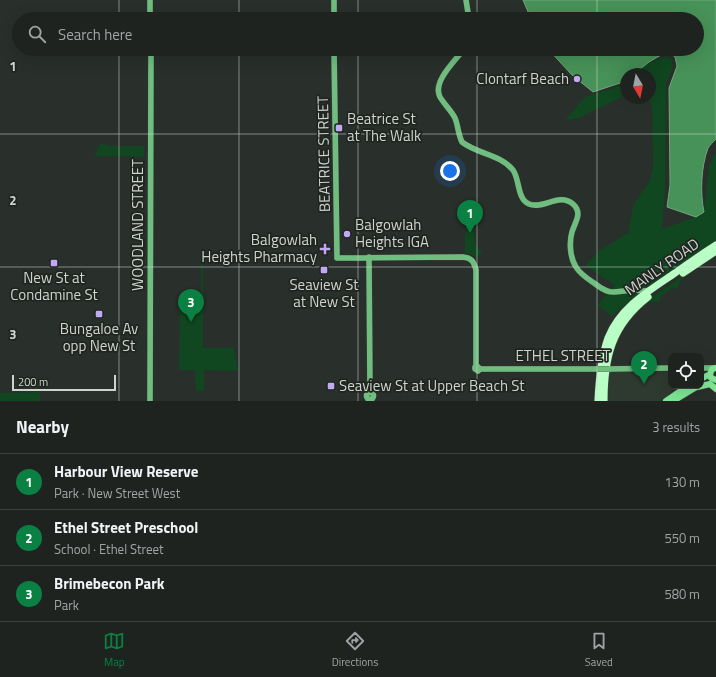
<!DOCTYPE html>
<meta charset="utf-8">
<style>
body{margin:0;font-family:"Titillium Web",sans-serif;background:#272b29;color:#f1f3f6}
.controls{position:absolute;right:12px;bottom:12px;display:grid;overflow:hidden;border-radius:8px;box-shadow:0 4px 16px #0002}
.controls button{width:36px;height:36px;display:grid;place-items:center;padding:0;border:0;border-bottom:1px solid #3c403e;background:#1f2320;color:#f1f3f6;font:20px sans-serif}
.compass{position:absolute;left:620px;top:68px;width:36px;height:36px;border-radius:50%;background:#1f2320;box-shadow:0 4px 16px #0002;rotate:170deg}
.scale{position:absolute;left:12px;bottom:10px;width:104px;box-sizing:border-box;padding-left:4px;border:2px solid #cfd3d0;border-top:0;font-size:11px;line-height:14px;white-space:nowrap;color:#cfd3d0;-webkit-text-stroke:3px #202520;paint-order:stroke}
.you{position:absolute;left:450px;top:171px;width:14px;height:14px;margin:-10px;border:3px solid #fff;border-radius:50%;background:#1a73e8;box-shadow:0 0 0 6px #1a73e833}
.badge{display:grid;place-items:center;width:26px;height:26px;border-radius:50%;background:#0b8043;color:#fff;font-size:13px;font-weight:700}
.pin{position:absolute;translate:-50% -33px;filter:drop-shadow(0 1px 2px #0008)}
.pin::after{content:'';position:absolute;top:21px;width:14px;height:12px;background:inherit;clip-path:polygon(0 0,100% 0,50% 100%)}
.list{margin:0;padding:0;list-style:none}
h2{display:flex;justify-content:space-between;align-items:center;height:52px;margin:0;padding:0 16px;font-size:17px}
h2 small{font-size:13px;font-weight:400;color:#a1a4a5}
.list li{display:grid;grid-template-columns:26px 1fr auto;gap:12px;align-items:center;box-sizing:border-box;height:56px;padding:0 16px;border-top:1px solid #3c403e}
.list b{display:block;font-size:15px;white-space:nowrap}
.list p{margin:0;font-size:13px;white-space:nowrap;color:#a1a4a5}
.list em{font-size:13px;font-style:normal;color:#a1a4a5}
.icon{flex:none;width:22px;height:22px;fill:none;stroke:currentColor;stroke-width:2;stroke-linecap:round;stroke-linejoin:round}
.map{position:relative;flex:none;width:716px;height:401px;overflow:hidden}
.search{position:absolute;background:#1f2320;box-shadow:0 4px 16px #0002;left:12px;right:12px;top:12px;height:44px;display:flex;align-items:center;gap:10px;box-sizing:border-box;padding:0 14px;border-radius:22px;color:#a1a4a5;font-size:15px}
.sheet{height:220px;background:#1f2320}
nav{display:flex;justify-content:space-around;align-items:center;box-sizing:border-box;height:56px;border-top:1px solid #3c403e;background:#1f2320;font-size:11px;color:#a1a4a5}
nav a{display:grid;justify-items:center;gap:2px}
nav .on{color:#0b8043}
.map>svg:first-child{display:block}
.built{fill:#2e392f}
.green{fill:#104620}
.water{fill:#479258;stroke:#70a67c}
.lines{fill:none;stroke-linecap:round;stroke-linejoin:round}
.secondary-casing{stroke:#474d48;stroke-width:6}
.primary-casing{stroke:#474d48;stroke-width:7}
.highway-casing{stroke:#474d48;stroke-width:8}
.secondary{stroke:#6fbe7f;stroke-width:5.5}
.primary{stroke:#7fe695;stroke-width:6}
.highway{stroke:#b9ffc5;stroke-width:7}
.secondary-bridge-casing{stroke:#474d48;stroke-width:6;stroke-linecap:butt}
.secondary-bridge{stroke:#6fbe7f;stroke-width:5.5}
.grid{fill:none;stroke:#cfd3d0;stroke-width:1;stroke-opacity:0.55}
.poi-dot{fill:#c1a8f3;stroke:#202520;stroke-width:1.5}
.labels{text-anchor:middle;stroke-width:3.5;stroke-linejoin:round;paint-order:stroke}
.poi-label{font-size:15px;fill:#cfd3d0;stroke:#202520;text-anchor:start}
.street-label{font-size:15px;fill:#cfd3d0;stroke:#202520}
.grid-label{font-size:13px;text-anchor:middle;font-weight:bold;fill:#cfd3d0;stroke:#202520;stroke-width:3.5;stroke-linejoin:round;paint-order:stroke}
</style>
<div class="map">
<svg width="716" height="401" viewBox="0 0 716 401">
<rect width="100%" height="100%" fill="#292f2a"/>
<!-- built -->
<path class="built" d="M 609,372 L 671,372 L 671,386 L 681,386 L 672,391 L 661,401 L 608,401 Z"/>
<!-- green -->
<path class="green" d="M 666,56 L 672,60 L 673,67 L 666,83 L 665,192 L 662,229 L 698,216 L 704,213 L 709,165 L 716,153 L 716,241 L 646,288 L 612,316 L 597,305 L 615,285 L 585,266 L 600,250 L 628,233 L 633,205 L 650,180 L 653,166 L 652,106 L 648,98 L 650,98 L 650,74 L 636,74 L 645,65 Z
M 626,81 L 626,95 L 579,118 L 565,120 L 585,97 L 596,93 L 613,89 Z
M 101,143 L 110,146 L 144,146 L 144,157 L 94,156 Z
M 472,204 L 475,245 L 482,252 L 476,258 L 471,254 L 465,253 L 465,235 L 471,216 Z
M 201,264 L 203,264 L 203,348 L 234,348 L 238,371 L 204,370 L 204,391 L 196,391 L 195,370 L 179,370 L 180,296 L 201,296 Z
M 683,276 L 684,277 L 678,285 L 678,288 L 671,289 L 666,292 L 665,294 L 661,295 L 660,297 L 661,301 L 646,303 L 649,299 Z
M 40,392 L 40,401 L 0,401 L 0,393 Z"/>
<!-- water -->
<path class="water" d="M 523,0 L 716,0 L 716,139 C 713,142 710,145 708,148 C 701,167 700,193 704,212 L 696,217 L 667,207 L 670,185 L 669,88 L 677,66 L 675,57 L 668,51 L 649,62 L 634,74 L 626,74 L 626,81 L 593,92 L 572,75 L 548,49 L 697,49 L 697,19 L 533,19 L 529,14 Z"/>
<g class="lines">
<!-- secondary casing -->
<g class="secondary-casing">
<path id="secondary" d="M 150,0 L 150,19
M 334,0 L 334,19
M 466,0 L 469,19
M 334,49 L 337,258 L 463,257 C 472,258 474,262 476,270 L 476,366
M 464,49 C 455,61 432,82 440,97 C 444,104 451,110 455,118 C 458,125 458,134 462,142 C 477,154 500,154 513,170 C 520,180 517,199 529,204 C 543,210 559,192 573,204 C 583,213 575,222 572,232 C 569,242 570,258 576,267 C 580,274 588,279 594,283 C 612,297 614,291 634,290 C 640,290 644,292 649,290
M 369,257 L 370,392
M 701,368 L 715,368
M 480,369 L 478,371 L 475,369 L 475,367 L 477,366 L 480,369 L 597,369
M 609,369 L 671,368
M366.5 396a3.5 3.5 0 1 1 7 0a3.5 3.5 0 1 1-7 0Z
M 150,401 L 151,49"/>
</g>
<!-- primary casing -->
<g class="primary-casing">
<path id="primary" d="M 716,368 L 712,369 L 710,374 L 711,378 L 716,380
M 701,379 L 710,374
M 697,387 L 710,384 L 716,389
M 666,401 L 688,386
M 673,401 L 698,386"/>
</g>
<!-- highway casing -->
<g class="highway-casing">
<path id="highway" d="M 683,273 L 716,251
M 598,401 C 599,379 601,358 608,338 C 620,307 650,290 675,273 C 689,263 702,254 716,245
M 604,401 C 604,357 612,325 648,297"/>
</g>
<!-- secondary -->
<use href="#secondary" class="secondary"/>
<!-- primary -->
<use href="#primary" class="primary"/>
<!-- highway -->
<use href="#highway" class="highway"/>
<!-- secondary-bridge casing -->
<g class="secondary-bridge-casing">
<path id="secondary-bridge" d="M 597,369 L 609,369"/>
</g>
<!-- secondary-bridge -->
<use href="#secondary-bridge" class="secondary-bridge"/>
</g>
<!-- grid -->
<path class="grid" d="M 119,0 L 119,19M 239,0 L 239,19M 358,0 L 358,19M 477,0 L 477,19M 597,0 L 597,19M 119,49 L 119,401M 239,49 L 239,401M 358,49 L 358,401M 477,49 L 477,401M 597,49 L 597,401M 0,134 L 716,134M 0,267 L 716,267"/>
<!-- markers -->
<g class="poi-dot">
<circle cx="577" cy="79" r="4"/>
<rect x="335" y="124" width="8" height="8" rx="2"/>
<circle cx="347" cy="234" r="4"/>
<path d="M323 243h4v4h4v4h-4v4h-4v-4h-4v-4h4z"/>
<rect x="50" y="259" width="8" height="8" rx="2"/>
<rect x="320" y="266" width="8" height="8" rx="2"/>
<rect x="95" y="310" width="8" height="8" rx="2"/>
<rect x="327" y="382" width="8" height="8" rx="2"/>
</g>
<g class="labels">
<!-- poi labels -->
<g class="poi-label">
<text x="569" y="84" text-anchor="end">Clontarf Beach</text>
<text x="347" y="124">Beatrice St<tspan x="347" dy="17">at The Walk</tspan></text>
<text x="355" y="230">Balgowlah<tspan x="355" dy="17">Heights IGA</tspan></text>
<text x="317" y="245" text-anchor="end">Balgowlah<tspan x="317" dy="17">Heights Pharmacy</tspan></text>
<text x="54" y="283" text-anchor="middle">New St at<tspan x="54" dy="17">Condamine St</tspan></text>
<text x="324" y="290" text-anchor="middle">Seaview St<tspan x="324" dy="17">at New St</tspan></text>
<text x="99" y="334" text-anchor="middle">Bungaloe Av<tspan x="99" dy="17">opp New St</tspan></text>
<text x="339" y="391">Seaview St at Upper Beach St</text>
</g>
<!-- street labels -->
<g class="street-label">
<text transform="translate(324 154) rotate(-91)" y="5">BEATRICE STREET</text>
<text transform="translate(138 225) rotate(-90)" y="5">WOODLAND STREET</text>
<text transform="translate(662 267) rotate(-35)" y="5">MANLY ROAD</text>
<text x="563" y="361">ETHEL STREET</text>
</g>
</g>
<g class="grid-label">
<text x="13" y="71">1</text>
<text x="13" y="205">2</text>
<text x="13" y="339">3</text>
</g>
</svg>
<div class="controls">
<button><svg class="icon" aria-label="locate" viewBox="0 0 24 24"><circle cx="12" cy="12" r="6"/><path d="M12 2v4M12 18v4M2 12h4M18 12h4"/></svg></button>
</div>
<svg class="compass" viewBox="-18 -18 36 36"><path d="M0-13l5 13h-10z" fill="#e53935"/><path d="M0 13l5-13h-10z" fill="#a1a4a5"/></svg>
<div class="scale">200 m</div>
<div class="you"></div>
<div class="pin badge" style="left:470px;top:233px">1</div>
<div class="pin badge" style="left:644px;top:384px">2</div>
<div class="pin badge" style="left:191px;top:322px">3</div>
<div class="search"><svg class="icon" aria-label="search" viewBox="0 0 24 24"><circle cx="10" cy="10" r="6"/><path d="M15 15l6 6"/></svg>Search here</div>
</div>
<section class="sheet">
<h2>Nearby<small>3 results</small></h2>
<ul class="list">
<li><span class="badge">1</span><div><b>Harbour View Reserve</b><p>Park · New Street West</p></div><em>130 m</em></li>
<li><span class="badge">2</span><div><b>Ethel Street Preschool</b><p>School · Ethel Street</p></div><em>550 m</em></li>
<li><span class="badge">3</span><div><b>Brimebecon Park</b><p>Park</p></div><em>580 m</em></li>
</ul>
</section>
<nav>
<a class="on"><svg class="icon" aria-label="map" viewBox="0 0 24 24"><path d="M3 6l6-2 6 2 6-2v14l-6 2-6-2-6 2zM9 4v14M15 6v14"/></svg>Map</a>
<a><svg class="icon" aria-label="directions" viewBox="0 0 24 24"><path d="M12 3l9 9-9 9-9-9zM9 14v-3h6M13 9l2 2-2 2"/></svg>Directions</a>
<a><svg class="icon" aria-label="saved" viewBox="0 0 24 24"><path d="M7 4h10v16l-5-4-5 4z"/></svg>Saved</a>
</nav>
